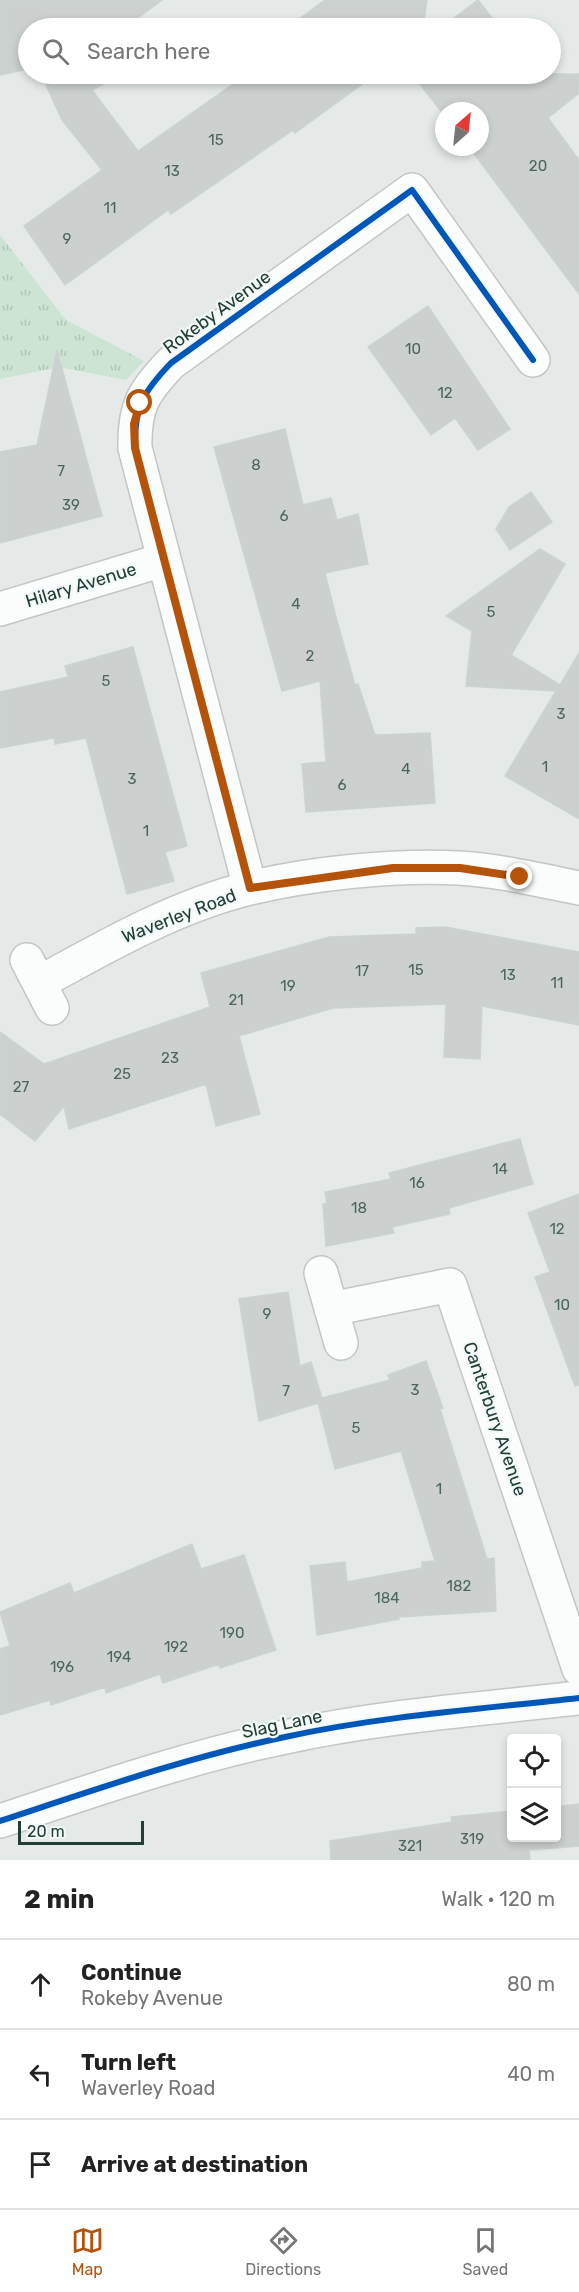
<!DOCTYPE html>
<meta charset="utf-8">
<style>
body{margin:0;font-family:Rubik,sans-serif;background:#f2f2f2;color:#222}
.controls{position:absolute;right:18px;bottom:18px;display:grid;overflow:hidden;border-radius:6px;box-shadow:0 3px 9px #0003}
.controls button{width:54px;height:54px;display:grid;place-items:center;padding:0;border:0;border-bottom:2px solid #e0e0e0;background:#fff;color:#222;font:30px sans-serif}
.compass{position:absolute;left:435px;top:102px;width:54px;height:54px;border-radius:50%;background:#fff;box-shadow:0 3px 9px #0003;rotate:27deg}
.scale{position:absolute;left:18px;bottom:15px;width:126px;box-sizing:border-box;padding-left:6px;border:3px solid #213f37;border-top:0;font-size:16px;line-height:21px;white-space:nowrap;color:#213f37;-webkit-text-stroke:4px #f2f9f6;paint-order:stroke}
.stop{position:absolute;width:18px;height:18px;margin:-14px;border:4px solid #b45309;border-radius:50%;background:#fff}
.stop.end{background:#b45309;border-color:#fff;box-shadow:0 2px 6px #0008}
.list{margin:0;padding:0;list-style:none}
h2{display:flex;justify-content:space-between;align-items:center;height:78px;margin:0;padding:0 24px;font-size:26px}
h2 small{font-size:20px;font-weight:400;color:#767676}
.list li{display:grid;grid-template-columns:39px 1fr auto;gap:18px;align-items:center;box-sizing:border-box;height:90px;padding:0 24px;border-top:2px solid #e0e0e0}
.list b{display:block;font-size:22px;white-space:nowrap}
.list p{margin:0;font-size:20px;white-space:nowrap;color:#767676}
.list em{font-size:20px;font-style:normal;color:#767676}
.icon{flex:none;width:33px;height:33px;fill:none;stroke:currentColor;stroke-width:2;stroke-linecap:round;stroke-linejoin:round}
.map{position:relative;flex:none;width:579px;height:1860px;overflow:hidden}
.search{position:absolute;background:#fff;box-shadow:0 3px 9px #0003;left:18px;right:18px;top:18px;height:66px;display:flex;align-items:center;gap:15px;box-sizing:border-box;padding:0 21px;border-radius:33px;color:#767676;font-size:22px}
.sheet{height:348px;background:#fff}
nav{display:flex;justify-content:space-around;align-items:center;box-sizing:border-box;height:84px;border-top:2px solid #e0e0e0;background:#fff;font-size:16px;color:#767676}
nav a{display:grid;justify-items:center;gap:3px}
nav .on{color:#b45309}
.map>svg:first-child{display:block}
.grass{fill:url(#grass-tufts)}
.building{fill:#ccd1cf;stroke:#cdd3d1;stroke-width:1.5}
.lines{fill:none;stroke-linecap:round;stroke-linejoin:round}
.minor-casing{stroke:#c2c7c5;stroke-width:36}
.minor{stroke:#fbfcfc;stroke-width:33}
.cycleway-casing{stroke:#f2f9f6;stroke-width:10}
.cycleway{stroke:#0057b8;stroke-width:6}
.route{stroke:#b45309;stroke-width:8}
.labels{text-anchor:middle;stroke-width:4.5;stroke-linejoin:round;paint-order:stroke}
.number-label{font-size:15px;fill:#4c645e}
.street-label{font-size:18px;fill:#213f37;stroke:#f2f9f6}
</style>
<div class="map">
<svg width="579" height="1860" viewBox="0 0 579 1860">
<defs>
<pattern id="grass-tufts" width="24" height="20" patternUnits="userSpaceOnUse" patternTransform="scale(1.5)"><rect width="24" height="20" fill="#cde4d4"/><path d="M3 7l-1-3M5 7V3M7 7l1-3M15 17l-1-3M17 17v-4M19 17l1-3" fill="none" stroke="#b0c5b7"/></pattern>
</defs>
<rect width="100%" height="100%" fill="#e5eae8"/>
<!-- grass -->
<path class="grass" d="M 0,235 L 66,320 L 144,361 L 126,380 L 59,367 L 0,379 Z"/>
<!-- building -->
<path class="building" d="M 0,0 L 162,0 L 124,28 L 28,28 L 28,69 L 0,75 Z
M 325,0 L 427,0 L 423,28 L 287,28 Z
M 478,0 L 500,28 L 441,28 Z
M 41,74 L 99,74 L 104,84 L 92,90 L 138,151 L 240,79 L 236,74 L 376,74 L 295,133 L 293,130 L 171,214 L 168,210 L 65,285 L 24,226 L 102,170 L 62,120 Z
M 412,74 L 579,74 L 579,93 L 548,118 L 579,160 L 579,294 L 469,147 L 480,147 L 480,111 L 444,111 L 444,115 Z
M 428,306 L 510,429 L 478,450 L 455,418 L 431,435 L 368,347 Z
M 57,350 L 102,516 L 0,543 L 0,452 L 37,445 Z
M 285,429 L 303,505 L 331,498 L 337,520 L 358,514 L 368,564 L 325,573 L 337,621 L 355,685 L 358,684 L 375,735 L 430,733 L 435,803 L 306,812 L 302,764 L 326,762 L 320,681 L 282,691 L 214,447 Z
M 531,492 L 552,522 L 510,550 L 496,529 L 509,507 Z
M 540,549 L 565,564 L 511,655 L 560,685 L 579,653 L 579,819 L 505,776 L 556,691 L 466,686 L 472,631 L 446,616 Z
M 133,647 L 187,846 L 165,852 L 174,881 L 127,894 L 86,738 L 55,744 L 54,738 L 0,748 L 0,692 L 68,677 L 65,666 Z
M 445,927 L 579,952 L 579,1025 L 482,1006 L 480,1059 L 444,1057 L 446,1004 L 333,1008 L 239,1036 L 260,1114 L 216,1126 L 206,1084 L 69,1129 L 64,1106 L 35,1141 L 0,1114 L 0,1032 L 44,1064 L 210,1007 L 201,973 L 329,937 L 416,934 L 416,928 Z
M 520,1139 L 533,1184 L 449,1208 L 450,1214 L 392,1227 L 394,1233 L 326,1246 L 323,1204 L 327,1203 L 325,1192 L 391,1179 L 389,1173 Z
M 579,1194 L 579,1385 L 575,1386 L 535,1277 L 550,1272 L 528,1213 Z
M 288,1292 L 300,1366 L 311,1362 L 322,1398 L 390,1380 L 388,1375 L 426,1361 L 443,1408 L 440,1409 L 487,1559 L 494,1558 L 496,1611 L 398,1617 L 399,1619 L 317,1635 L 310,1566 L 345,1562 L 347,1582 L 422,1568 L 422,1562 L 435,1561 L 401,1451 L 335,1469 L 318,1403 L 259,1421 L 239,1299 Z
M 192,1544 L 201,1569 L 244,1555 L 276,1650 L 220,1668 L 219,1664 L 163,1683 L 160,1674 L 106,1693 L 105,1687 L 51,1705 L 50,1700 L 0,1715 L 0,1649 L 10,1646 L 0,1612 L 70,1583 L 74,1593 Z
M 579,1804 L 579,1846 L 529,1850 L 530,1860 L 331,1860 L 330,1841 L 452,1822 L 451,1817 L 512,1811 L 512,1838 L 556,1838 L 556,1807 Z"/>
<g class="lines">
<!-- minor casing -->
<g class="minor-casing">
<path id="minor" d="M 0,609 L 163,560
M 250,888 L 135,448 C 134,407 143,392 171,363 L 412,190 L 533,360
M 27,960 L 52,1008
M 39,983 C 106,946 176,906 250,888 C 312,873 394,865 458,868 C 498,870 539,880 579,888
M 321,1273 L 341,1343
M 331,1309 L 450,1285 L 579,1669
M 0,1821 C 94,1790 188,1757 285,1737 C 381,1716 481,1709 579,1698"/>
</g>
<!-- minor -->
<use href="#minor" class="minor"/>
<!-- cycleway casing -->
<g class="cycleway-casing">
<path id="cycleway" d="M 250,888 L 135,448 C 134,407 143,392 171,363 L 412,190 L 533,360
M 0,1821 C 94,1790 188,1757 285,1737 C 381,1716 481,1709 579,1698"/>
</g>
<!-- cycleway -->
<use href="#cycleway" class="cycleway"/>
</g>
<g class="lines">
<!-- route -->
<path class="route" d="M 140,403 L 134,424 L 135,448 L 250,888 L 393,868 L 460,868 L 520,877"/>
</g>
<g class="labels">
<!-- number labels -->
<g class="number-label">
<text x="216" y="145">15</text>
<text x="538" y="171">20</text>
<text x="172" y="176">13</text>
<text x="110" y="213">11</text>
<text x="67" y="244">9</text>
<text x="413" y="354">10</text>
<text x="445" y="398">12</text>
<text x="256" y="470">8</text>
<text x="61" y="476">7</text>
<text x="71" y="510">39</text>
<text x="284" y="521">6</text>
<text x="296" y="609">4</text>
<text x="491" y="617">5</text>
<text x="310" y="661">2</text>
<text x="106" y="686">5</text>
<text x="561" y="719">3</text>
<text x="545" y="772">1</text>
<text x="406" y="774">4</text>
<text x="132" y="784">3</text>
<text x="342" y="790">6</text>
<text x="146" y="836">1</text>
<text x="416" y="975">15</text>
<text x="362" y="976">17</text>
<text x="508" y="980">13</text>
<text x="557" y="988">11</text>
<text x="288" y="991">19</text>
<text x="236" y="1005">21</text>
<text x="170" y="1063">23</text>
<text x="122" y="1079">25</text>
<text x="21" y="1092">27</text>
<text x="500" y="1174">14</text>
<text x="417" y="1188">16</text>
<text x="359" y="1213">18</text>
<text x="557" y="1234">12</text>
<text x="562" y="1310">10</text>
<text x="267" y="1319">9</text>
<text x="415" y="1395">3</text>
<text x="286" y="1396">7</text>
<text x="356" y="1433">5</text>
<text x="439" y="1494">1</text>
<text x="459" y="1591">182</text>
<text x="387" y="1603">184</text>
<text x="232" y="1638">190</text>
<text x="176" y="1652">192</text>
<text x="119" y="1662">194</text>
<text x="62" y="1672">196</text>
<text x="472" y="1844">319</text>
<text x="410" y="1851">321</text>
</g>
<!-- street labels -->
<g class="street-label">
<text transform="translate(217 312) rotate(-36)" y="6">Rokeby Avenue</text>
<text transform="translate(81 585) rotate(-17)" y="6">Hilary Avenue</text>
<text transform="translate(179 916) rotate(-21)" y="6">Waverley Road</text>
<text transform="translate(495 1419) rotate(71)" y="6">Canterbury Avenue</text>
<text transform="translate(282 1724) rotate(-12)" y="6">Slag Lane</text>
</g>
</g>
</svg>
<div class="controls">
<button><svg class="icon" aria-label="locate" viewBox="0 0 24 24"><circle cx="12" cy="12" r="6"/><path d="M12 2v4M12 18v4M2 12h4M18 12h4"/></svg></button>
<button><svg class="icon" aria-label="layers" viewBox="0 0 24 24"><path d="M12 4l9 5-9 5-9-5zM3 14l9 5 9-5"/></svg></button>
</div>
<svg class="compass" viewBox="-18 -18 36 36"><path d="M0-13l5 13h-10z" fill="#e53935"/><path d="M0 13l5-13h-10z" fill="#767676"/></svg>
<div class="scale">20 m</div>
<div class="stop" style="left:140px;top:403px"></div>
<div class="stop end" style="left:520px;top:877px"></div>
<div class="search"><svg class="icon" aria-label="search" viewBox="0 0 24 24"><circle cx="10" cy="10" r="6"/><path d="M15 15l6 6"/></svg>Search here</div>
</div>
<section class="sheet">
<h2>2 min<small>Walk · 120 m</small></h2>
<ul class="list">
<li><svg class="icon" aria-label="ahead" viewBox="0 0 24 24"><path d="M12 20V5M6 11l6-6 6 6"/></svg><div><b>Continue</b><p>Rokeby Avenue</p></div><em>80 m</em></li>
<li><svg class="icon" aria-label="left" viewBox="0 0 24 24"><path d="M17 20v-9H6M10 6l-5 5 5 5"/></svg><div><b>Turn left</b><p>Waverley Road</p></div><em>40 m</em></li>
<li><svg class="icon" aria-label="arrive" viewBox="0 0 24 24"><path d="M6 21V4h12l-3 4 3 4H6"/></svg><div><b>Arrive at destination</b></div></li>
</ul>
</section>
<nav>
<a class="on"><svg class="icon" aria-label="map" viewBox="0 0 24 24"><path d="M3 6l6-2 6 2 6-2v14l-6 2-6-2-6 2zM9 4v14M15 6v14"/></svg>Map</a>
<a><svg class="icon" aria-label="directions" viewBox="0 0 24 24"><path d="M12 3l9 9-9 9-9-9zM9 14v-3h6M13 9l2 2-2 2"/></svg>Directions</a>
<a><svg class="icon" aria-label="saved" viewBox="0 0 24 24"><path d="M7 4h10v16l-5-4-5 4z"/></svg>Saved</a>
</nav>
